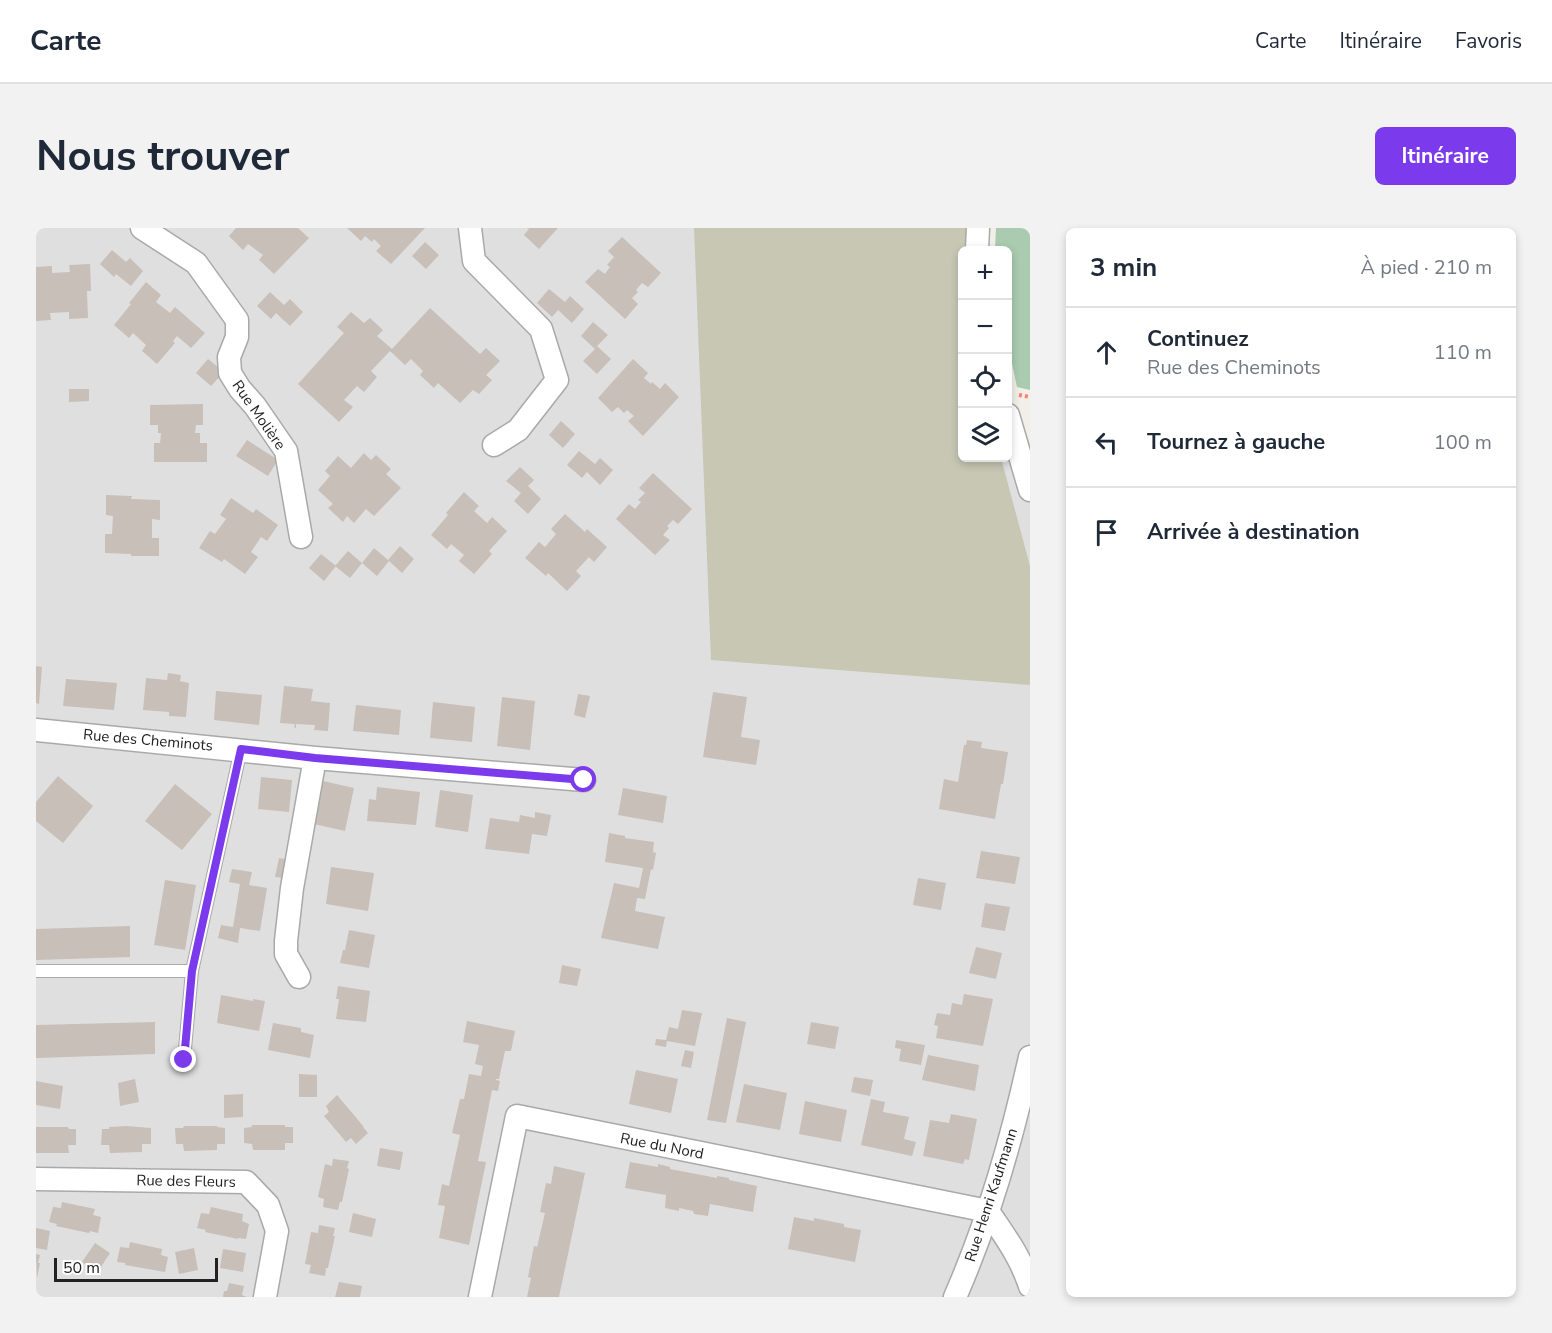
<!DOCTYPE html>
<html lang="fr">
<meta charset="utf-8">
<style>
body{margin:0;font-family:"Nunito Sans",sans-serif;background:#f2f2f3;color:#1f2937}
.controls{position:absolute;right:18px;top:18px;display:grid;overflow:hidden;border-radius:9px;box-shadow:0 3px 9px #0003}
.controls button{width:54px;height:54px;display:grid;place-items:center;padding:0;border:0;border-bottom:2px solid #e0e1e3;background:#fff;color:#1f2937;font:30px sans-serif}
.scale{position:absolute;left:18px;bottom:15px;width:164px;box-sizing:border-box;padding-left:6px;border:3px solid #222;border-top:0;font-size:16px;line-height:21px;white-space:nowrap;color:#222;-webkit-text-stroke:4px #fff;paint-order:stroke}
.stop{position:absolute;width:18px;height:18px;margin:-14px;border:4px solid #7c3aed;border-radius:50%;background:#fff}
.stop.end{background:#7c3aed;border-color:#fff;box-shadow:0 2px 6px #0008}
.list{margin:0;padding:0;list-style:none}
h2{display:flex;justify-content:space-between;align-items:center;height:78px;margin:0;padding:0 24px;font-size:26px}
h2 small{font-size:20px;font-weight:400;color:#747a83}
.list li{display:grid;grid-template-columns:39px 1fr auto;gap:18px;align-items:center;box-sizing:border-box;height:90px;padding:0 24px;border-top:2px solid #e0e1e3}
.list b{display:block;font-size:22px;white-space:nowrap}
.list p{margin:0;font-size:20px;white-space:nowrap;color:#747a83}
.list em{font-size:20px;font-style:normal;color:#747a83}
.icon{flex:none;width:33px;height:33px;fill:none;stroke:currentColor;stroke-width:2;stroke-linecap:round;stroke-linejoin:round}
.map{position:relative;flex:none;width:994px;height:1069px;overflow:hidden;border-radius:9px}
header{display:flex;align-items:center;gap:36px;box-sizing:border-box;height:84px;padding:0 30px;background:#fff;border-bottom:2px solid #e0e1e3}
header strong{font-size:28px}
nav{display:flex;gap:33px;margin-inline-start:auto;font-size:21px}
.intro{display:flex;align-items:center;justify-content:space-between;box-sizing:border-box;height:144px;padding:0 36px}
h1{margin:0;font-size:42px}
.button{padding:15px 27px;border-radius:9px;background:#7c3aed;color:#fff;font-size:21px;font-weight:700}
main{display:flex;gap:36px;padding:0 36px}
aside{flex:1;background:#fff;border-radius:9px;box-shadow:0 3px 9px #0003}
.map>svg:first-child{display:block}
.residential{fill:#e0dfdf}
.construction{fill:#c7c7b4}
.cemetery{fill:#aacbaf}
.building{fill:#c7bfb8}
.lines{fill:none;stroke-linecap:round;stroke-linejoin:round}
.service-casing{stroke:#a9a9a9;stroke-width:14}
.minor-casing{stroke:#a9a9a9;stroke-width:25}
.path{stroke:#fa8072;stroke-width:4;stroke-dasharray:3 3;stroke-linecap:butt}
.service{stroke:#fff;stroke-width:12}
.minor{stroke:#fff;stroke-width:22}
.route{stroke:#7c3aed;stroke-width:8}
.labels{text-anchor:middle;stroke-width:5;stroke-linejoin:round;paint-order:stroke}
.street-label{font-size:15px;fill:#222;stroke:#fff}
</style>
<header>
<strong>Carte</strong>
<nav><a>Carte</a><a>Itinéraire</a><a>Favoris</a></nav>
</header>
<div class="intro"><h1>Nous trouver</h1><a class="button">Itinéraire</a></div>
<main>
<div class="map">
<svg width="994" height="1069" viewBox="0 0 994 1069">
<rect width="100%" height="100%" fill="#f2efe9"/>
<!-- residential -->
<path class="residential" d="M 0,0 L 931,0 L 927,22 L 927,230 L 972,230 L 972,218 L 994,218 L 994,1069 L 0,1069 Z"/>
<!-- construction -->
<path class="construction" d="M 658,0 L 931,0 L 931,22 L 927,22 L 927,230 L 965,230 L 994,338 L 994,457 L 675,432 Z"/>
<!-- cemetery -->
<path class="cemetery" d="M 960,0 L 994,0 L 994,162 L 981,159 L 972,117 L 972,22 L 959,22 Z"/>
<!-- building -->
<path class="building" d="M 200,0 L 262,0 L 273,10 L 238,46 L 223,32 L 227,27 L 212,16 L 207,22 L 193,8 Z
M 311,0 L 389,0 L 355,36 L 340,23 L 345,18 L 338,11 L 336,14 L 329,8 L 325,13 Z
M 491,0 L 522,0 L 503,21 L 488,7 L 493,1 Z
M 586,9 L 625,45 L 612,59 L 606,55 L 600,62 L 602,64 L 596,70 L 602,76 L 589,91 L 549,54 L 562,41 L 569,46 L 574,39 L 571,37 L 578,29 L 572,23 Z
M 389,14 L 403,27 L 390,41 L 376,28 Z
M 76,22 L 90,34 L 94,30 L 107,43 L 95,58 L 80,46 L 78,49 L 64,36 Z
M 54,36 L 55,63 L 51,63 L 52,90 L 33,91 L 33,84 L 14,85 L 15,92 L 0,93 L 0,39 L 16,38 L 16,45 L 34,44 L 33,37 Z
M 110,54 L 125,67 L 120,74 L 134,85 L 139,79 L 169,105 L 155,120 L 141,108 L 137,113 L 139,115 L 121,136 L 106,123 L 110,117 L 97,105 L 93,110 L 78,97 L 95,76 L 93,75 Z
M 513,61 L 529,74 L 534,68 L 548,81 L 536,95 L 522,82 L 516,89 L 501,75 Z
M 234,64 L 248,77 L 254,71 L 267,84 L 254,98 L 240,85 L 235,91 L 221,78 Z
M 394,80 L 444,126 L 450,120 L 464,133 L 450,147 L 456,152 L 443,166 L 437,162 L 424,175 L 402,155 L 398,160 L 384,147 L 387,143 L 375,131 L 369,137 L 354,123 L 335,143 L 341,149 L 328,164 L 321,158 L 308,172 L 317,179 L 303,194 L 262,156 L 308,105 L 301,99 L 315,84 L 328,95 L 334,90 L 347,102 L 341,108 L 356,121 Z
M 557,94 L 572,107 L 561,118 L 575,131 L 561,146 L 547,133 L 559,121 L 545,108 Z
M 172,131 L 188,144 L 175,158 L 160,145 Z
M 597,131 L 612,145 L 608,150 L 615,156 L 616,154 L 624,161 L 629,155 L 643,169 L 607,208 L 592,193 L 598,188 L 591,182 L 588,185 L 582,179 L 576,184 L 562,170 Z
M 33,161 L 53,161 L 53,173 L 33,174 Z
M 167,176 L 167,197 L 160,197 L 159,205 L 164,205 L 164,215 L 171,215 L 171,234 L 118,234 L 118,215 L 124,215 L 125,205 L 122,205 L 122,197 L 114,197 L 114,177 Z
M 525,193 L 539,206 L 527,220 L 513,207 Z
M 211,212 L 242,232 L 232,248 L 200,228 Z
M 543,223 L 559,236 L 564,230 L 577,242 L 564,257 L 551,244 L 546,250 L 531,237 Z
M 328,225 L 335,232 L 340,227 L 355,241 L 350,246 L 365,260 L 338,288 L 330,281 L 318,295 L 311,288 L 307,294 L 292,280 L 297,276 L 282,262 L 294,248 L 289,243 L 302,228 L 315,240 Z
M 484,239 L 498,252 L 492,258 L 505,271 L 492,286 L 478,273 L 485,265 L 470,253 Z
M 617,245 L 656,281 L 642,296 L 637,292 L 631,298 L 633,300 L 627,307 L 634,312 L 619,327 L 580,291 L 593,276 L 599,281 L 605,274 L 602,272 L 609,265 L 603,260 Z
M 428,264 L 443,278 L 438,283 L 451,295 L 456,289 L 471,303 L 453,323 L 456,326 L 438,346 L 423,333 L 428,327 L 415,316 L 411,321 L 395,307 L 412,287 L 410,285 Z
M 70,267 L 96,268 L 95,271 L 124,272 L 124,292 L 116,291 L 116,310 L 123,310 L 123,328 L 95,328 L 95,326 L 69,325 L 69,306 L 76,306 L 77,288 L 70,287 Z
M 195,270 L 217,285 L 220,281 L 242,297 L 231,313 L 225,309 L 215,324 L 222,329 L 209,346 L 188,331 L 186,334 L 163,320 L 174,303 L 179,306 L 190,291 L 184,287 Z
M 529,286 L 549,304 L 551,301 L 571,319 L 558,334 L 553,329 L 540,343 L 545,348 L 531,363 L 512,345 L 510,348 L 489,330 L 503,314 L 509,319 L 520,306 L 515,301 Z
M 364,318 L 378,331 L 366,345 L 353,333 L 341,348 L 326,335 L 338,320 L 352,332 Z
M 312,323 L 326,335 L 314,350 L 299,338 Z
M 285,326 L 300,338 L 288,353 L 273,340 Z
M 0,438 L 6,439 L 3,476 L 0,475 Z
M 132,445 L 145,447 L 144,453 L 153,455 L 150,489 L 133,488 L 133,484 L 107,482 L 110,450 L 131,452 Z
M 30,451 L 81,455 L 78,482 L 27,478 Z
M 248,458 L 277,461 L 275,473 L 294,475 L 292,503 L 278,502 L 279,497 L 260,496 L 260,500 L 258,499 L 259,496 L 244,495 Z
M 180,463 L 226,467 L 223,497 L 178,492 Z
M 677,464 L 711,469 L 705,509 L 724,512 L 720,537 L 667,529 Z
M 542,466 L 554,468 L 549,490 L 538,487 Z
M 466,469 L 499,473 L 494,522 L 461,518 Z
M 397,474 L 439,479 L 436,514 L 394,510 Z
M 320,477 L 365,482 L 363,507 L 317,503 Z
M 931,512 L 946,514 L 945,520 L 972,524 L 967,556 L 965,556 L 959,591 L 903,581 L 908,551 L 922,554 L 928,517 L 930,517 Z
M 22,548 L 57,578 L 27,615 L 0,593 L 0,574 Z
M 225,549 L 256,552 L 253,584 L 222,581 Z
M 287,553 L 318,560 L 309,603 L 278,596 Z
M 139,556 L 176,586 L 146,622 L 109,593 Z
M 341,559 L 384,564 L 380,597 L 331,593 L 333,571 L 340,572 Z
M 587,560 L 631,568 L 627,595 L 582,587 Z
M 404,562 L 437,567 L 432,604 L 399,599 Z
M 499,584 L 515,587 L 511,608 L 496,606 L 493,626 L 449,621 L 454,590 L 483,594 L 484,587 L 499,590 Z
M 573,605 L 589,608 L 589,610 L 618,614 L 617,624 L 620,625 L 617,642 L 615,641 L 609,671 L 601,670 L 599,683 L 629,689 L 622,721 L 565,710 L 578,655 L 603,660 L 607,640 L 569,634 Z
M 945,623 L 984,629 L 979,656 L 940,650 Z
M 243,630 L 254,632 L 250,650 L 239,649 Z
M 295,639 L 338,645 L 332,683 L 290,676 Z
M 196,641 L 216,644 L 213,657 L 231,660 L 224,703 L 204,700 L 202,715 L 182,710 L 185,697 L 197,699 L 204,656 L 193,654 Z
M 882,650 L 910,655 L 905,682 L 877,677 Z
M 129,652 L 160,657 L 149,722 L 118,717 Z
M 949,675 L 974,679 L 969,703 L 945,699 Z
M 94,698 L 94,729 L 0,732 L 0,701 Z
M 313,702 L 339,707 L 333,740 L 304,735 L 307,722 L 309,722 Z
M 940,719 L 966,725 L 960,751 L 933,745 Z
M 526,737 L 545,741 L 541,758 L 523,755 Z
M 302,758 L 334,763 L 330,794 L 300,791 L 303,771 L 300,771 Z
M 928,766 L 957,771 L 947,818 L 900,810 L 902,798 L 898,797 L 901,785 L 914,787 L 916,775 L 926,777 Z
M 185,767 L 217,773 L 217,771 L 229,773 L 223,803 L 181,795 Z
M 646,782 L 666,785 L 659,818 L 631,813 L 630,819 L 619,817 L 620,811 L 630,812 L 633,799 L 642,801 Z
M 691,790 L 710,794 L 690,895 L 671,892 Z
M 431,793 L 479,803 L 475,823 L 469,823 L 463,851 L 460,851 L 460,852 L 464,853 L 462,863 L 456,862 L 442,933 L 450,934 L 433,1017 L 403,1010 L 409,978 L 402,977 L 406,956 L 413,958 L 424,907 L 416,905 L 424,871 L 428,871 L 433,846 L 445,848 L 447,838 L 439,836 L 443,817 L 427,814 Z
M 119,794 L 119,826 L 0,830 L 0,797 Z
M 775,794 L 803,799 L 799,821 L 771,816 Z
M 237,795 L 265,800 L 265,804 L 278,807 L 274,830 L 232,822 Z
M 860,812 L 889,817 L 885,837 L 863,833 L 865,821 L 859,820 Z
M 649,822 L 658,824 L 655,840 L 645,838 Z
M 892,827 L 943,837 L 939,863 L 886,852 Z
M 600,842 L 642,851 L 635,885 L 593,876 Z
M 263,846 L 281,847 L 281,869 L 263,869 Z
M 818,849 L 837,852 L 834,868 L 815,864 Z
M 99,851 L 103,874 L 84,878 L 82,855 Z
M 0,853 L 27,858 L 24,881 L 0,877 Z
M 708,856 L 751,865 L 744,902 L 700,894 Z
M 207,866 L 207,889 L 188,890 L 188,867 Z
M 301,867 L 328,899 L 327,899 L 332,905 L 320,916 L 315,910 L 310,914 L 288,888 L 293,884 L 290,878 Z
M 835,871 L 849,874 L 847,884 L 873,889 L 868,911 L 880,914 L 876,928 L 825,917 Z
M 769,873 L 811,882 L 805,914 L 763,906 Z
M 915,886 L 941,891 L 933,932 L 929,931 L 927,936 L 887,928 L 894,892 L 913,895 Z
M 216,897 L 249,897 L 249,899 L 257,899 L 257,915 L 249,915 L 249,922 L 217,922 L 216,916 L 208,915 L 208,900 L 216,899 Z
M 90,898 L 115,900 L 115,916 L 106,916 L 106,924 L 74,925 L 73,917 L 65,917 L 66,901 L 73,901 L 73,899 Z
M 148,898 L 181,898 L 181,899 L 189,900 L 189,916 L 181,916 L 181,922 L 148,923 L 147,916 L 140,916 L 139,900 L 147,900 Z
M 0,899 L 32,899 L 33,901 L 40,901 L 40,917 L 32,917 L 33,925 L 0,925 Z
M 344,920 L 367,924 L 364,942 L 341,938 Z
M 297,931 L 313,933 L 311,940 L 313,941 L 306,974 L 304,974 L 302,982 L 287,979 L 288,971 L 282,969 L 289,936 L 296,938 Z
M 594,934 L 622,939 L 622,936 L 634,939 L 634,941 L 681,950 L 681,948 L 693,950 L 693,952 L 721,958 L 717,984 L 674,976 L 672,988 L 658,986 L 657,983 L 643,980 L 643,983 L 629,980 L 630,967 L 589,960 Z
M 518,938 L 549,945 L 523,1069 L 491,1069 L 495,1050 L 492,1049 L 498,1018 L 501,1019 L 509,985 L 504,984 L 510,955 L 515,956 Z
M 26,974 L 59,981 L 57,987 L 65,989 L 62,1005 L 54,1003 L 53,1005 L 20,998 L 21,996 L 13,994 L 17,979 L 25,980 Z
M 175,979 L 207,986 L 206,993 L 213,996 L 210,1011 L 202,1010 L 202,1011 L 169,1004 L 170,1002 L 161,1000 L 165,985 L 173,986 Z
M 317,985 L 340,991 L 336,1009 L 313,1004 Z
M 758,989 L 778,993 L 778,990 L 808,996 L 808,999 L 825,1002 L 819,1034 L 752,1021 Z
M 283,997 L 299,1000 L 297,1008 L 299,1008 L 292,1040 L 290,1040 L 289,1048 L 273,1045 L 275,1037 L 269,1036 L 275,1004 L 282,1005 Z
M 0,1000 L 14,1003 L 11,1022 L 0,1020 Z
M 94,1014 L 126,1021 L 125,1027 L 132,1029 L 129,1044 L 89,1037 L 89,1035 L 81,1034 L 84,1019 L 93,1020 Z
M 59,1015 L 74,1025 L 61,1045 L 46,1034 Z
M 158,1020 L 162,1042 L 143,1046 L 139,1024 Z
M 187,1021 L 210,1025 L 207,1044 L 184,1040 Z
M 0,1026 L 4,1027 L 2,1035 L 4,1035 L 1,1050 Z
M 303,1054 L 326,1058 L 324,1069 L 299,1069 Z
M 193,1055 L 208,1058 L 206,1067 L 211,1069 L 187,1069 L 188,1063 L 191,1063 Z"/>
<g class="lines">
<!-- service casing -->
<g class="service-casing">
<path id="service" d="M 0,743 L 156,743
M 148,832 L 156,743 L 205,521"/>
</g>
<!-- minor casing -->
<g class="minor-casing">
<path id="minor" d="M 106,0 L 160,35 L 201,92 L 201,109 L 193,129 L 194,145 L 204,161 L 219,178 L 250,223 L 265,309
M 434,0 L 438,33 L 505,101 L 521,152 L 482,202 L 458,217
M 941,22 L 942,0
M 972,187 L 994,262
M 0,502 L 279,530 L 548,552
M 263,749 L 250,726 L 250,713 L 256,660 L 279,530
M 0,951 L 210,954 L 232,977 L 241,1003 L 229,1069
M 444,1069 L 481,888 L 952,983 C 970,1010 984,1028 994,1058
M 919,1069 C 953,992 976,911 994,829"/>
</g>
<!-- path -->
<path class="path" d="M 983,167 L 994,169"/>
<!-- service -->
<use href="#service" class="service"/>
<!-- minor -->
<use href="#minor" class="minor"/>
</g>
<g class="lines">
<!-- route -->
<path class="route" d="M 148,832 L 156,743 L 205,521 L 279,530 L 548,552"/>
</g>
<g class="labels">
<!-- street labels -->
<g class="street-label">
<text transform="translate(223 187) rotate(55)" y="5">Rue Molière</text>
<text transform="translate(112 512) rotate(5)" y="5">Rue des Cheminots</text>
<text transform="translate(626 918) rotate(11)" y="5">Rue du Nord</text>
<text transform="translate(150 953) rotate(1)" y="5">Rue des Fleurs</text>
<text transform="translate(955 967) rotate(-72)" y="5">Rue Henri Kaufmann</text>
</g>
</g>
</svg>
<div class="controls">
<button>+</button>
<button>−</button>
<button><svg class="icon" aria-label="locate" viewBox="0 0 24 24"><circle cx="12" cy="12" r="6"/><path d="M12 2v4M12 18v4M2 12h4M18 12h4"/></svg></button>
<button><svg class="icon" aria-label="layers" viewBox="0 0 24 24"><path d="M12 4l9 5-9 5-9-5zM3 14l9 5 9-5"/></svg></button>
</div>
<div class="scale">50 m</div>
<div class="stop" style="left:548px;top:552px"></div>
<div class="stop end" style="left:148px;top:832px"></div>
</div>
<aside>
<h2>3 min<small>À pied · 210 m</small></h2>
<ul class="list">
<li><svg class="icon" aria-label="ahead" viewBox="0 0 24 24"><path d="M12 20V5M6 11l6-6 6 6"/></svg><div><b>Continuez</b><p>Rue des Cheminots</p></div><em>110 m</em></li>
<li><svg class="icon" aria-label="left" viewBox="0 0 24 24"><path d="M17 20v-9H6M10 6l-5 5 5 5"/></svg><div><b>Tournez à gauche</b></div><em>100 m</em></li>
<li><svg class="icon" aria-label="arrive" viewBox="0 0 24 24"><path d="M6 21V4h12l-3 4 3 4H6"/></svg><div><b>Arrivée à destination</b></div></li>
</ul>
</aside>
</main>
